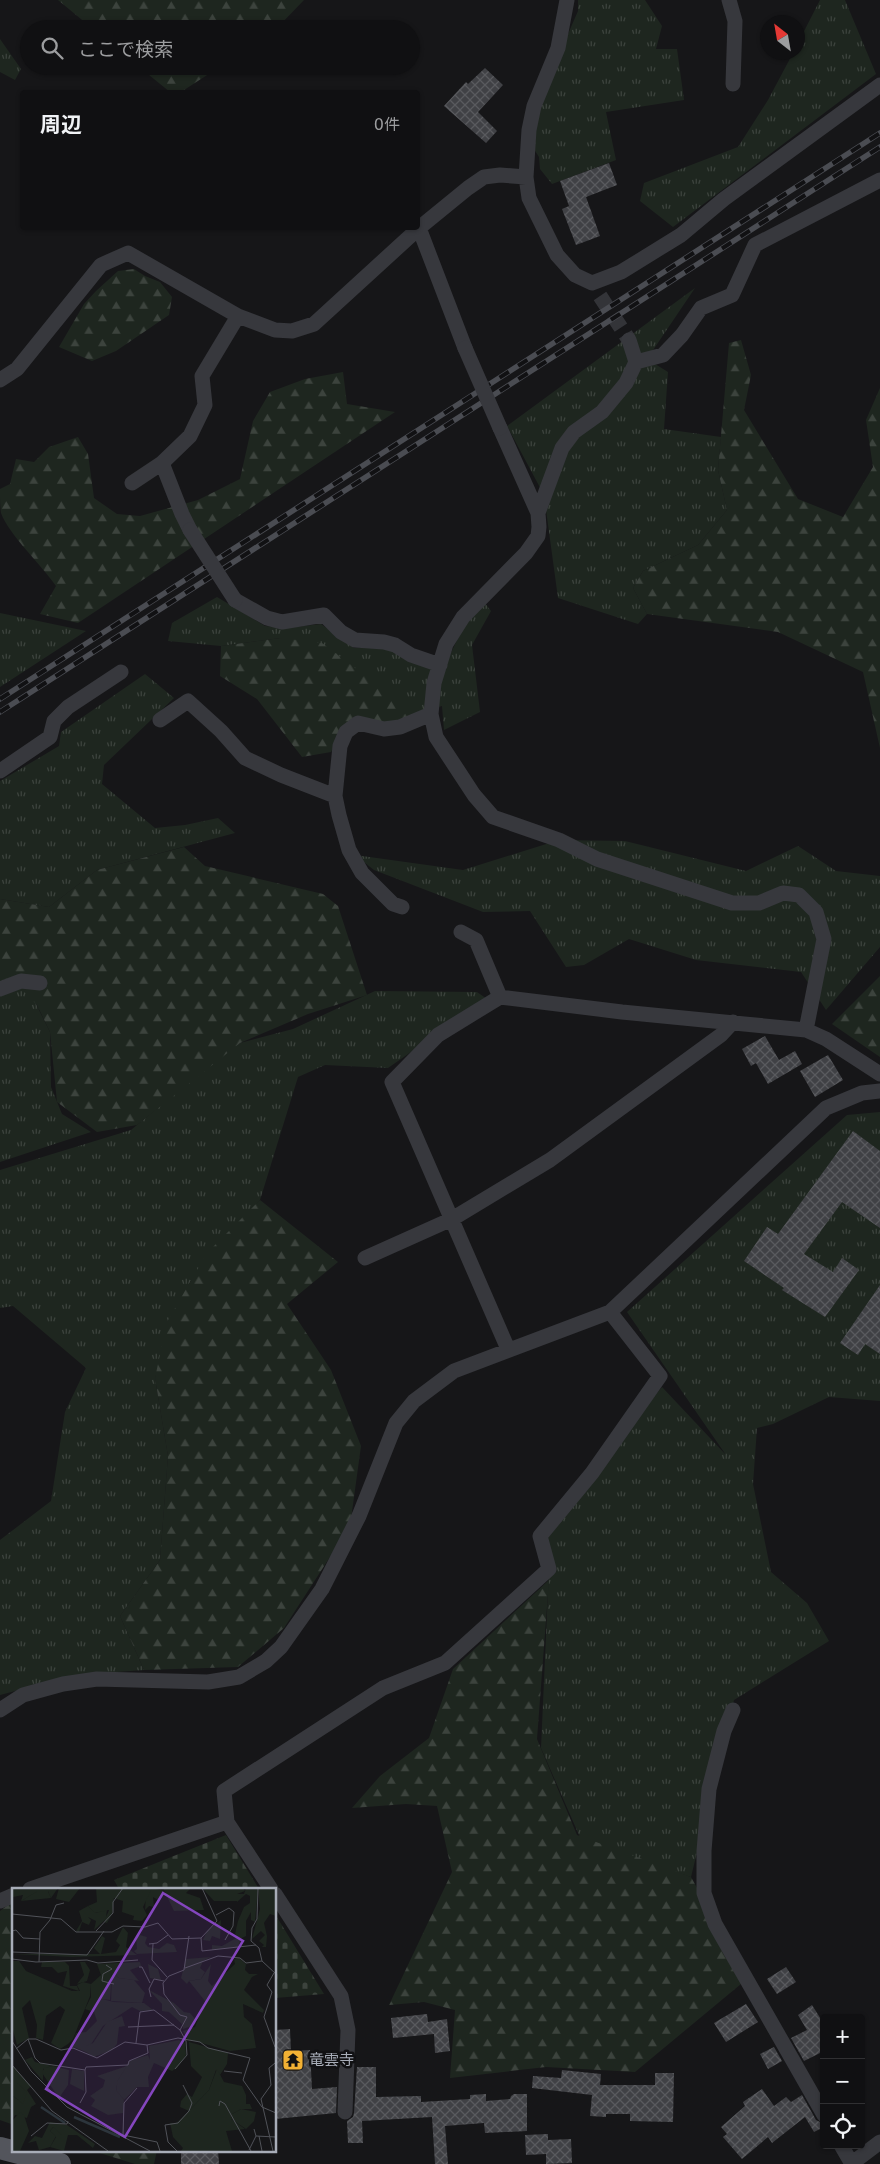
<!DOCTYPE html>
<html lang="ja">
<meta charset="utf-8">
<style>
body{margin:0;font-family:"DejaVu Sans","Noto Sans JP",sans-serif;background:#19191b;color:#f1f3f6}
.controls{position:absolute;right:15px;bottom:15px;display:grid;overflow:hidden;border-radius:5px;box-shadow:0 1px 4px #0004}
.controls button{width:45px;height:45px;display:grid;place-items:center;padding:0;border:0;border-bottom:1px solid #303032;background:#101012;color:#f1f3f6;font:25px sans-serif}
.compass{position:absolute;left:760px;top:15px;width:45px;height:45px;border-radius:50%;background:#101012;box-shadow:0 1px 4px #0004;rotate:329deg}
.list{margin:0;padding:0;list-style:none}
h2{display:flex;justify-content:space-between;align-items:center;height:65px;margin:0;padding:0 20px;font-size:21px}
h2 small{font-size:16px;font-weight:400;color:#9c9d9f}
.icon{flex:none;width:28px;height:28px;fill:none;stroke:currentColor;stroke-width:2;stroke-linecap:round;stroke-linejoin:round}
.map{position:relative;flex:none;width:880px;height:2164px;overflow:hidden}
.search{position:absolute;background:#101012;box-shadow:0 1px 4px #0004;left:20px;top:20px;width:400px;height:55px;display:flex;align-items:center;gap:12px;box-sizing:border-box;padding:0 18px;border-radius:28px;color:#9c9d9f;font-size:19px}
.panel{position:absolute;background:#101012;box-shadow:0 1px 4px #0004;left:20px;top:90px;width:400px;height:140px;border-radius:5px}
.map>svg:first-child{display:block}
.grass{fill:url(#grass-tufts)}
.forest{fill:url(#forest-firs)}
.cemetery{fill:url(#cemetery-stones)}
.building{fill:url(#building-cross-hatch)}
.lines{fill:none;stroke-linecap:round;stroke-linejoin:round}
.minor-tunnel{stroke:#333438;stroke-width:15;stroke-dasharray:15 8;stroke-linecap:butt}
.minor{stroke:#37383d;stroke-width:15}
.primary{stroke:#53555c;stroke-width:22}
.rail-casing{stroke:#4a4c52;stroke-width:5.5}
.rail{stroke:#111113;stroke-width:4;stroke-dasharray:11;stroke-linecap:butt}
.minor-bridge{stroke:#37383d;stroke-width:15}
.labels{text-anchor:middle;stroke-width:5;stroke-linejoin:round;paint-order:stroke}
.poi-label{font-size:15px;fill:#a8adb8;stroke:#111113;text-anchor:start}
.inset-river{fill:none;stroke:#2c353c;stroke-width:2.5}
.inset-road{fill:none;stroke:#505258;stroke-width:1}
.view{fill:#8446be;fill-opacity:0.15;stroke:#8446be;stroke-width:2.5}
.inset-edge{fill:none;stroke:#a8adb8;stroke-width:2.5}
</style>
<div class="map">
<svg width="880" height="2164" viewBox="0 0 880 2164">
<defs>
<pattern id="grass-tufts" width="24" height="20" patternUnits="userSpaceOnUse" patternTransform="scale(1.25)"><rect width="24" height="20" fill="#1e261f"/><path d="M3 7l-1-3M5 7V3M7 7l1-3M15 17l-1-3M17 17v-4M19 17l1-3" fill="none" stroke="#3c433d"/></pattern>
<pattern id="forest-firs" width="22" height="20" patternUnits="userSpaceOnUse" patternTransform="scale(1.25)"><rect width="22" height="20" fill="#1e261f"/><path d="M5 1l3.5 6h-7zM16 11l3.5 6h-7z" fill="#3c433d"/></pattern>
<pattern id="cemetery-stones" width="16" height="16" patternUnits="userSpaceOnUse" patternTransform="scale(1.25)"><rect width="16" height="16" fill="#1e261f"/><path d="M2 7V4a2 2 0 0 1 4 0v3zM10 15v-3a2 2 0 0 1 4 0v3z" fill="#3c433d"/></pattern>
<pattern id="building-cross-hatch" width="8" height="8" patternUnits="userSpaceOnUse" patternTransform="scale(1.25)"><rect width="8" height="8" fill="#404145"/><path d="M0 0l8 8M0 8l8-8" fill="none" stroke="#595a5e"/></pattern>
</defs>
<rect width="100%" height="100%" fill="#161618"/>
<!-- grass -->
<path class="grass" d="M 578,0 L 645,0 L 662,26 L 656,49 L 677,49 L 684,100 L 606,112 L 616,160 L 552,184 L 540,169 L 539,157 L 532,146 L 542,94 L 578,11 Z
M 820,0 L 845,0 L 876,74 L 673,227 L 640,201 L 644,183 L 738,147 L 768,100 L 793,53 L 798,52 L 798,43 Z
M 0,39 L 21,69 L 15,80 L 0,72 Z
M 695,288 L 647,359 L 668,372 L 664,429 L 721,437 L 718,470 L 727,510 L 698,545 L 643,571 L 633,588 L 647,614 L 638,624 L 558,598 L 544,495 L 507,426 Z
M 217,597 L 265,626 L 287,628 L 321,624 L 354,648 L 386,647 L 441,674 L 466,621 L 484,602 L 491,611 L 472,645 L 480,712 L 444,730 L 442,706 L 409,716 L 281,638 L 221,646 L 168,641 L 172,623 Z
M 0,613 L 86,631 L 0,687 Z
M 145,674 L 174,698 L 104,765 L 102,784 L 155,828 L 185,825 L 218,818 L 235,833 L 97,870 L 49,907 L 0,899 L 0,781 L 59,746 L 61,732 Z
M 559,840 L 625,841 L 746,871 L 798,846 L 836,871 L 880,876 L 880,947 L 826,1010 L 801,972 L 696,960 L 629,939 L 584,965 L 566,967 L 530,911 L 483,912 L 374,870 L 355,855 L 463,870 Z
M 0,965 L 33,998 L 50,1032 L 51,1087 L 62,1114 L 91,1132 L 0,1162 Z
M 375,991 L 477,992 L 487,999 L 388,1068 L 325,1065 L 298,1077 L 260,1200 L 190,1282 L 155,1378 L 168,1456 L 160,1560 L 120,1616 L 144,1670 L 76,1675 L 0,1695 L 0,1540 L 51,1501 L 65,1412 L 86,1368 L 13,1306 L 0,1308 L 0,1170 L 131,1130 L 229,1049 L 240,1043 L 293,1029 Z
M 880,1112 L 880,1401 L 829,1397 L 773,1424 L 757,1428 L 753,1484 L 771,1572 L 807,1603 L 829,1641 L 734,1700 L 691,1877 L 582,1842 L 541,1748 L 549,1569 L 540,1536 L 662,1387 L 726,1455 L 627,1312 L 847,1115 Z"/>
<!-- forest -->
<path class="forest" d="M 58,0 L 304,0 L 276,29 L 93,29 Z
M 138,66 L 221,66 L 181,92 L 170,92 Z
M 134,269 L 145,276 L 160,282 L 172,297 L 169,315 L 116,351 L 92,361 L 59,347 L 84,304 L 96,291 L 118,271 Z
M 741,340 L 751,375 L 744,410 L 798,499 L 843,517 L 873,467 L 866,420 L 880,388 L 880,748 L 863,672 L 778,632 L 647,614 L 633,588 L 643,571 L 698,545 L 727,510 L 718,470 L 729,343 Z
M 343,372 L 347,404 L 395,412 L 78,623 L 40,614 L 56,586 C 41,564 9,535 1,513 C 0,506 0,496 0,489 L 10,484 L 16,459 L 34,462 L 49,447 L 78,437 L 88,454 L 94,498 L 117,514 L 140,516 L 198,500 L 240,479 L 253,421 L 270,392 L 305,379 Z
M 281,638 L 322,643 L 403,704 L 409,716 L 384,726 L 350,720 L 331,752 L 302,757 L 257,699 L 220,676 L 221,646 Z
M 184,847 L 205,866 L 323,894 L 338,906 L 367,995 L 308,1014 L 240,1043 L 137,1125 L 97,1132 L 57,1102 L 50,1032 L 37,1005 L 0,966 L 0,899 L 49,907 L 97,870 Z
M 880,976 L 880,1057 L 832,1024 Z
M 260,1200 L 338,1262 L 287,1304 L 331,1370 L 361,1446 L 350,1526 L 284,1628 L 238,1667 L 144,1670 L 120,1616 L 160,1560 L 168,1456 L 155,1378 L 167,1322 L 207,1253 Z
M 549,1580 L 537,1739 L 577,1835 L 691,1877 L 747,1979 L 635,2072 L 546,2067 L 450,2078 L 455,2010 L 424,2002 L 389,2005 L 452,1872 L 437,1806 L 406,1804 L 352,1808 L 380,1776 L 429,1738 L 453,1669 Z
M 8,1905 L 14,1905 L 14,2125 L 0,2120 L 0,1911 Z
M 90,2150 L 157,2150 L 154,2164 L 135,2164 Z"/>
<!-- cemetery -->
<path class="cemetery" d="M 226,1835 L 259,1889 L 119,1889 L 114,1880 Z
M 275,1914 L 324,1994 L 275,1998 Z"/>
<!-- building -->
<path class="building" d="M 485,68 L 503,85 L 478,112 L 497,131 L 486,143 L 444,106 L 466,82 L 468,84 Z
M 609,163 L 617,185 L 586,197 L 600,236 L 576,245 L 562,209 L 569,206 L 560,181 Z
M 765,1036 L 779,1060 L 795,1051 L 802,1064 L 768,1084 L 756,1063 L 751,1066 L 742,1049 Z
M 828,1055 L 843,1080 L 815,1097 L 800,1071 Z
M 853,1131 L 880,1151 L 880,1228 L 842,1202 L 804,1254 L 833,1272 L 842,1258 L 859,1270 L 825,1317 L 782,1290 L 784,1288 L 744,1261 L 767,1227 L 778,1234 Z
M 880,1285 L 880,1354 L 865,1344 L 858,1355 L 840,1343 Z
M 786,1967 L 796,1982 L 777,1994 L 767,1979 Z
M 746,2004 L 758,2022 L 726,2042 L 714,2023 Z
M 812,2005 L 824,2024 L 824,2051 L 804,2061 L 791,2038 L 807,2030 L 798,2015 Z
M 427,2014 L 428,2022 L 447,2019 L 450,2051 L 435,2053 L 434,2034 L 393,2038 L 391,2018 Z
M 290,2029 L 291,2051 L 310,2050 L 312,2089 L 337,2087 L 336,2113 L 275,2119 L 275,2030 Z
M 774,2047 L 782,2061 L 768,2069 L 760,2054 Z
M 357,2067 L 376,2067 L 376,2097 L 421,2096 L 421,2102 L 470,2099 L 470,2095 L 486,2094 L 486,2101 L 510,2099 L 511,2096 L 514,2094 L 527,2094 L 527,2131 L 485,2133 L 484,2123 L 445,2126 L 448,2164 L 435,2164 L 432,2117 L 362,2121 L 363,2143 L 348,2143 L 347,2121 L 353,2117 L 354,2113 Z
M 562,2070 L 601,2074 L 600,2085 L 655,2085 L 655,2073 L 674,2073 L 673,2122 L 630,2121 L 630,2114 L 606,2114 L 606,2117 L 590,2116 L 592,2095 L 532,2088 L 533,2076 L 561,2078 Z
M 762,2089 L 774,2106 L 786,2097 L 791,2102 L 802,2095 L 816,2120 L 824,2124 L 824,2127 L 814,2132 L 805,2117 L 772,2143 L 768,2137 L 742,2159 L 723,2137 L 727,2134 L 721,2127 L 745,2106 L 743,2102 Z
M 548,2134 L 548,2140 L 571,2139 L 572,2163 L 546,2164 L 546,2154 L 526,2155 L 525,2135 Z
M 181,2150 L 218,2150 L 219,2164 L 181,2164 Z"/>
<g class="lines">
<!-- minor-tunnel -->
<path class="minor-tunnel" d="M 600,296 L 629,340"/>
<!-- minor -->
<path class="minor" d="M 567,0 L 558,48 L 534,106 L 529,130 L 526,177 L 529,198 L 557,255 L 575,275 L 592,283 L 621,272 L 681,235 L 724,199 L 880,85
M 729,0 L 735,21 L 733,84
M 419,228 L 465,348
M 629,340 L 636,362
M 0,380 L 17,369 L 101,265 L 128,253 L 238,316 L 275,330 L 292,331 L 314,324 L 419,228 L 468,188 L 484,177 L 500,175 L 526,177
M 500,428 L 538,513 L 539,527 L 538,536 L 526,553 L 463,617 L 446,644 L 434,683 L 431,714 L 436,737 L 474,795 L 493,817 L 559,840 L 597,859 L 732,903 L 759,903 L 783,893 L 799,895 L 816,912 L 824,939 L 806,1030
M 162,463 L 182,514 L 190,530
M 132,483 L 162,463 L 190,436 L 205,405 L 202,376 L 238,316
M 538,513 L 562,448 L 574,432 L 602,412 L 626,383 L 636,362 L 663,355 L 682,335 L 701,308 L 732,295 L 755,245 L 880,180
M 235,600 L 267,618 L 282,622 L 324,615 L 341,632 L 355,640 L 384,642 L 395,645 L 411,655 L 440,665
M 160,720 L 188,701 L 221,731 L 245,758 L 281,775 L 335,796
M 0,771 L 50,737 L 54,721 L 68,707 L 121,672
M 402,907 L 393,904 L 362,873 L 349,850 L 339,815 L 335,796 L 340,746 L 346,732 L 358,723 L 384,729 L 400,727 L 431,714
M 461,932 L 476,940 L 500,997
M 0,989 L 21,981 L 40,983
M 365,1258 L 452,1219 L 550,1160 L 721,1035 L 733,1022
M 508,1349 L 392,1082 L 438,1035 L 500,997 L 622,1012 L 806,1030 L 826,1039 L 880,1074
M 0,1710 L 23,1695 L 63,1684 L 97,1679 L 208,1682 L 239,1677 L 266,1661 L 281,1647 L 322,1589 L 359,1516 L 396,1423 L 414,1401 L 454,1371 L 610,1312 L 826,1108 L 862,1093 L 880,1091
M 733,1710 L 724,1731 L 709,1789 L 704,1851 L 704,1893 L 715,1924 L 824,2115
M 227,1822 L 224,1791 L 383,1688 L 445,1663 L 549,1569 L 540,1536 L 592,1473 L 660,1376 L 610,1312
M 30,1889 L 227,1822 L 271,1889
M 275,1894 L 341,1996 L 348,2030 L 345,2112
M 0,1901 L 14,1895
M 841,2145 L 852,2164
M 851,2164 L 880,2142"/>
<!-- primary -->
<path class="primary" d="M 0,2148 L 60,2164"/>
<!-- rail casing -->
<g class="rail-casing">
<path id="rail" d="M 0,699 L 880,133
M 0,712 L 880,147"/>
</g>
<!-- rail -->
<use href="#rail" class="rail"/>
<!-- minor-bridge -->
<path class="minor-bridge" d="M 465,348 L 500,428
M 190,530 L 235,600"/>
</g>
<!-- icons -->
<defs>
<g id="temple-square" transform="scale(1.125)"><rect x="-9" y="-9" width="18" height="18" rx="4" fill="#f2b134" stroke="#111113"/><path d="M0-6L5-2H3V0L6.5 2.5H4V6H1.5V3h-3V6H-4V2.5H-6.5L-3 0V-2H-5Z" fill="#111"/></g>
</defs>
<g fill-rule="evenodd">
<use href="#temple-square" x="293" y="2060"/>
</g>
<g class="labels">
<!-- poi labels -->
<g class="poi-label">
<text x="309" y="2065">竜雲寺</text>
</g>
</g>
<!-- overview -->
<g transform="translate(12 1888)">
<rect width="264" height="264" fill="#161618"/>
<path d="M 47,0 L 68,0 L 57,14 L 44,11 ZM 140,0 L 154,3 L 149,5 L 148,13 L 141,9 L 142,19 L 137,18 L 133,22 L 134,7 ZM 234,0 L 246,0 L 243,34 L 239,32 L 239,24 L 234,33 L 234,48 L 228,51 L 227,59 L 200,62 L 200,57 L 210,58 L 226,49 L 223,46 L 226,33 L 232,19 L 238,15 L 238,8 L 234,6 L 225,14 L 225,6 L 232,6 ZM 25,3 L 36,3 L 39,10 L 9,13 ZM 76,18 L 84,25 L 95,21 L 94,31 L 82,42 L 84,33 L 76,29 L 79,32 L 77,37 L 70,34 L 67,44 L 64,43 L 70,33 L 67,23 ZM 209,32 L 208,51 L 200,48 L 198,53 L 191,52 L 195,43 ZM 111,39 L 116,45 L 114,59 L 125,67 L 60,69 L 0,66 L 88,66 L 82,60 L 90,48 L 93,50 L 89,66 L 104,64 L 108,57 L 104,53 ZM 199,69 L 191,73 L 188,80 L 193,84 L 189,91 L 177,93 L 175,96 L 169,90 L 174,71 ZM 30,74 L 53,74 L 57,78 L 58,98 L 65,98 L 67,103 L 51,98 L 55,83 L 46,85 L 40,79 L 29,79 ZM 68,74 L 73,74 L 78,82 L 75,93 L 65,96 L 72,87 ZM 128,74 L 129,78 L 118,82 L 127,93 L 107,90 L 100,85 L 98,112 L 90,111 L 102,114 L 132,115 L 141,122 L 128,123 L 120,119 L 91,138 L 74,164 L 59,158 L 64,145 L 74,144 L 85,133 L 82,124 L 73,121 L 79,109 L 79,96 L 89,87 L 85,76 ZM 137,102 L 162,115 L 172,124 L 178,125 L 184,132 L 183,137 L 171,141 L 171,137 L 157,124 L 150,123 L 150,116 ZM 167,152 L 173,155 L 174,167 L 165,180 L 160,183 L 142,175 L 136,189 L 137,199 L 125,199 L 112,212 L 104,203 L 105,193 L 117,173 L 136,167 L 138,172 L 137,158 ZM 177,154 L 216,165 L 215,176 L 208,187 L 204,182 L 197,202 L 177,223 L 168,219 L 169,213 L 175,206 L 180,209 L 190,189 L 179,178 ZM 20,169 L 23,174 L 40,178 L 31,181 L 31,193 L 13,172 ZM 0,177 L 19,198 L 15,202 L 24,216 L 19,219 L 15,230 L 3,227 L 0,233 L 0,207 L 6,212 L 5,195 L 0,195 ZM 229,221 L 244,224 L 242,233 L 234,241 L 219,231 L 220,226 ZM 41,239 L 56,247 L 52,263 L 38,259 L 44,249 L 38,243 Z" fill="#1e261f"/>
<path d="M 0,0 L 46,0 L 39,10 L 36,3 L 26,3 L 9,13 L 11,7 L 1,9 ZM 84,0 L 140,0 L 131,19 L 135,27 L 130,33 L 121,32 L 122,28 L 110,24 L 111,13 L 102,10 L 100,26 L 95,35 L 92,34 L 97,22 L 83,25 L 76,18 L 85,14 ZM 151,0 L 179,0 L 174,5 L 188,10 L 192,22 L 162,23 ZM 190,0 L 231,0 L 233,3 L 225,6 L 225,13 L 202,13 ZM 246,0 L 264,0 L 264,28 L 258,26 L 252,35 L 255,48 L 254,59 L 250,59 L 252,57 L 247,53 L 253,47 L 249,43 L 240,51 L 248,21 ZM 128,47 L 135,49 L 133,55 L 136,59 L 147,61 L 155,55 L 162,57 L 165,64 L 125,66 L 122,63 L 125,61 L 124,49 ZM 227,70 L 234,76 L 233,82 L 237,86 L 246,86 L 240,89 L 232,102 L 252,122 L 251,125 L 231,116 L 232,129 L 240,136 L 244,160 L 218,163 L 175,151 L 171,143 L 183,139 L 193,113 L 177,93 L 189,91 L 199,76 L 196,93 L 200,98 L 223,76 L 222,71 ZM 0,73 L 7,73 L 14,83 L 60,103 L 68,103 L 65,97 L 71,94 L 79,96 L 78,108 L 61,151 L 56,156 L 48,161 L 39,155 L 53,122 L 48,118 L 34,128 L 31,152 L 24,150 L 25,137 L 18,112 L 10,120 L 17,150 L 5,157 L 0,138 ZM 136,76 L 146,81 L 149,92 L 138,90 ZM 100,84 L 107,90 L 122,92 L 133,105 L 130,115 L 99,113 ZM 110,128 L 113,138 L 107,139 L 105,156 L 100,162 L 82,169 L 74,164 L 74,158 L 81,155 L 95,134 ZM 41,178 L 57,182 L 56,197 L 47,210 L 30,185 L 32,180 ZM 115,178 L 106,192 L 104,202 L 112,212 L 111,225 L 96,227 L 79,218 L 83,212 L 78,208 L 91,199 L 93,192 L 85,188 ZM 205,181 L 212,194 L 230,198 L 234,207 L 234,216 L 238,216 L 240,221 L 229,221 L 220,226 L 219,231 L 233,241 L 214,243 L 220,263 L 169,263 L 171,260 L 161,249 L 158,235 L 164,235 L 171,229 L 197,202 ZM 0,195 L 5,195 L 15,204 L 11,216 L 0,207 ZM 8,224 L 12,227 L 17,243 L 8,263 L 1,263 L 0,233 ZM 38,234 L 55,237 L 83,256 L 81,260 L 65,247 L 50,247 L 41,239 L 38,243 L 44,248 L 38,259 L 27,262 L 24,253 L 16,255 L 23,248 L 30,250 Z" fill="#1e261f"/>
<path d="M 60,181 L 72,183 L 72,203 L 58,196 Z" fill="#1e261f"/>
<path class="inset-river" d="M 29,219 L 53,235M 62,229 L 108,249"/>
<path class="inset-road" d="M 190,0 L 205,33 L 189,50 L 190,63 L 244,57M 246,0 L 245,31 L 240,40 L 239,53 L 247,60 L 250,73 L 264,86M 0,26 L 49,31 L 64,44 L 100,44 L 111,38 L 133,39 L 146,35 L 160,51 L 189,50M 204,27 L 217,20 L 222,24 L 221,38 L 213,52M 0,43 L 4,42 L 11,50 L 28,51M 84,43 L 101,25 L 101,14 L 111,0M 137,56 L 145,55 L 156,47M 141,56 L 140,72 L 155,89M 0,64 L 75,67 L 92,43M 0,71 L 24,74 L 75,72 L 86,75 L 126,72M 27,74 L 28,44 L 38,32 L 44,17 L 52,15M 94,77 L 100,81 L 91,86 L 90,93 L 102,96M 127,79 L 130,79 L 138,95M 173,80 L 206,68 L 228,70 L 234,75 L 250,73M 262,85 L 255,97 L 260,104 L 252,129 L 263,159M 139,109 L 137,101 L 142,91 L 152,93M 116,139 L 162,137M 168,142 L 175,129 L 168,127 L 152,106 L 151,95 L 157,88 L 172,82 L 177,48M 16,151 L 23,170 L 28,175 L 73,182 L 74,204 L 68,215M 0,153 L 19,183 L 55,219 L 138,263M 124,155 L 128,124 L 142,122 L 168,142 L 174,153 L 175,167 L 163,181M 264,158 L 264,180M 4,161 L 16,151 L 24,151 L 49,162 L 61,160 L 85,170 L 113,154 L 135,157 L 166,150 L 188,154 L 196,160 L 238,170 L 231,192 L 250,219 L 264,225M 0,177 L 40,223 L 96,263M 73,182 L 74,179 L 116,177 L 117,173 L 136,165 L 135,157M 212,183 L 230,185M 207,218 L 208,213 L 213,216 L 239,263M 111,247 L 112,215 L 125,200M 111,247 L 145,254 L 148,263M 19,248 L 35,235 L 55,236 L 56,233M 244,248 L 264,249M 247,248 L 250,263M 237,262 L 244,248 L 242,241M 165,263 L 156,254 L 153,237 L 166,235 L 177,223 L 180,215 L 171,197M 261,263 L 249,211 L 259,197 L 257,180 L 263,175"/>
<path class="view" d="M 151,5 L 231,53 L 113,249 L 34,201 Z"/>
<rect width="264" height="264" class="inset-edge"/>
</g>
</svg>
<div class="controls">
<button>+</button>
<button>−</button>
<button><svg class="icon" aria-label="locate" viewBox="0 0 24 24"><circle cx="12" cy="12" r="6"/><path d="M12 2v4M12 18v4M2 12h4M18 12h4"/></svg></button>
</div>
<svg class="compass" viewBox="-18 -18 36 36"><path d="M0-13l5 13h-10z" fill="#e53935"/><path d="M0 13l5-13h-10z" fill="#9c9d9f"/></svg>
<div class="search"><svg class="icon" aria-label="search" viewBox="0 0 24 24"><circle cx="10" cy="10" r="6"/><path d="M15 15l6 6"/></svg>ここで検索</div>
<section class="panel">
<h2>周辺<small>0件</small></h2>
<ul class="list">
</ul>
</section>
</div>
